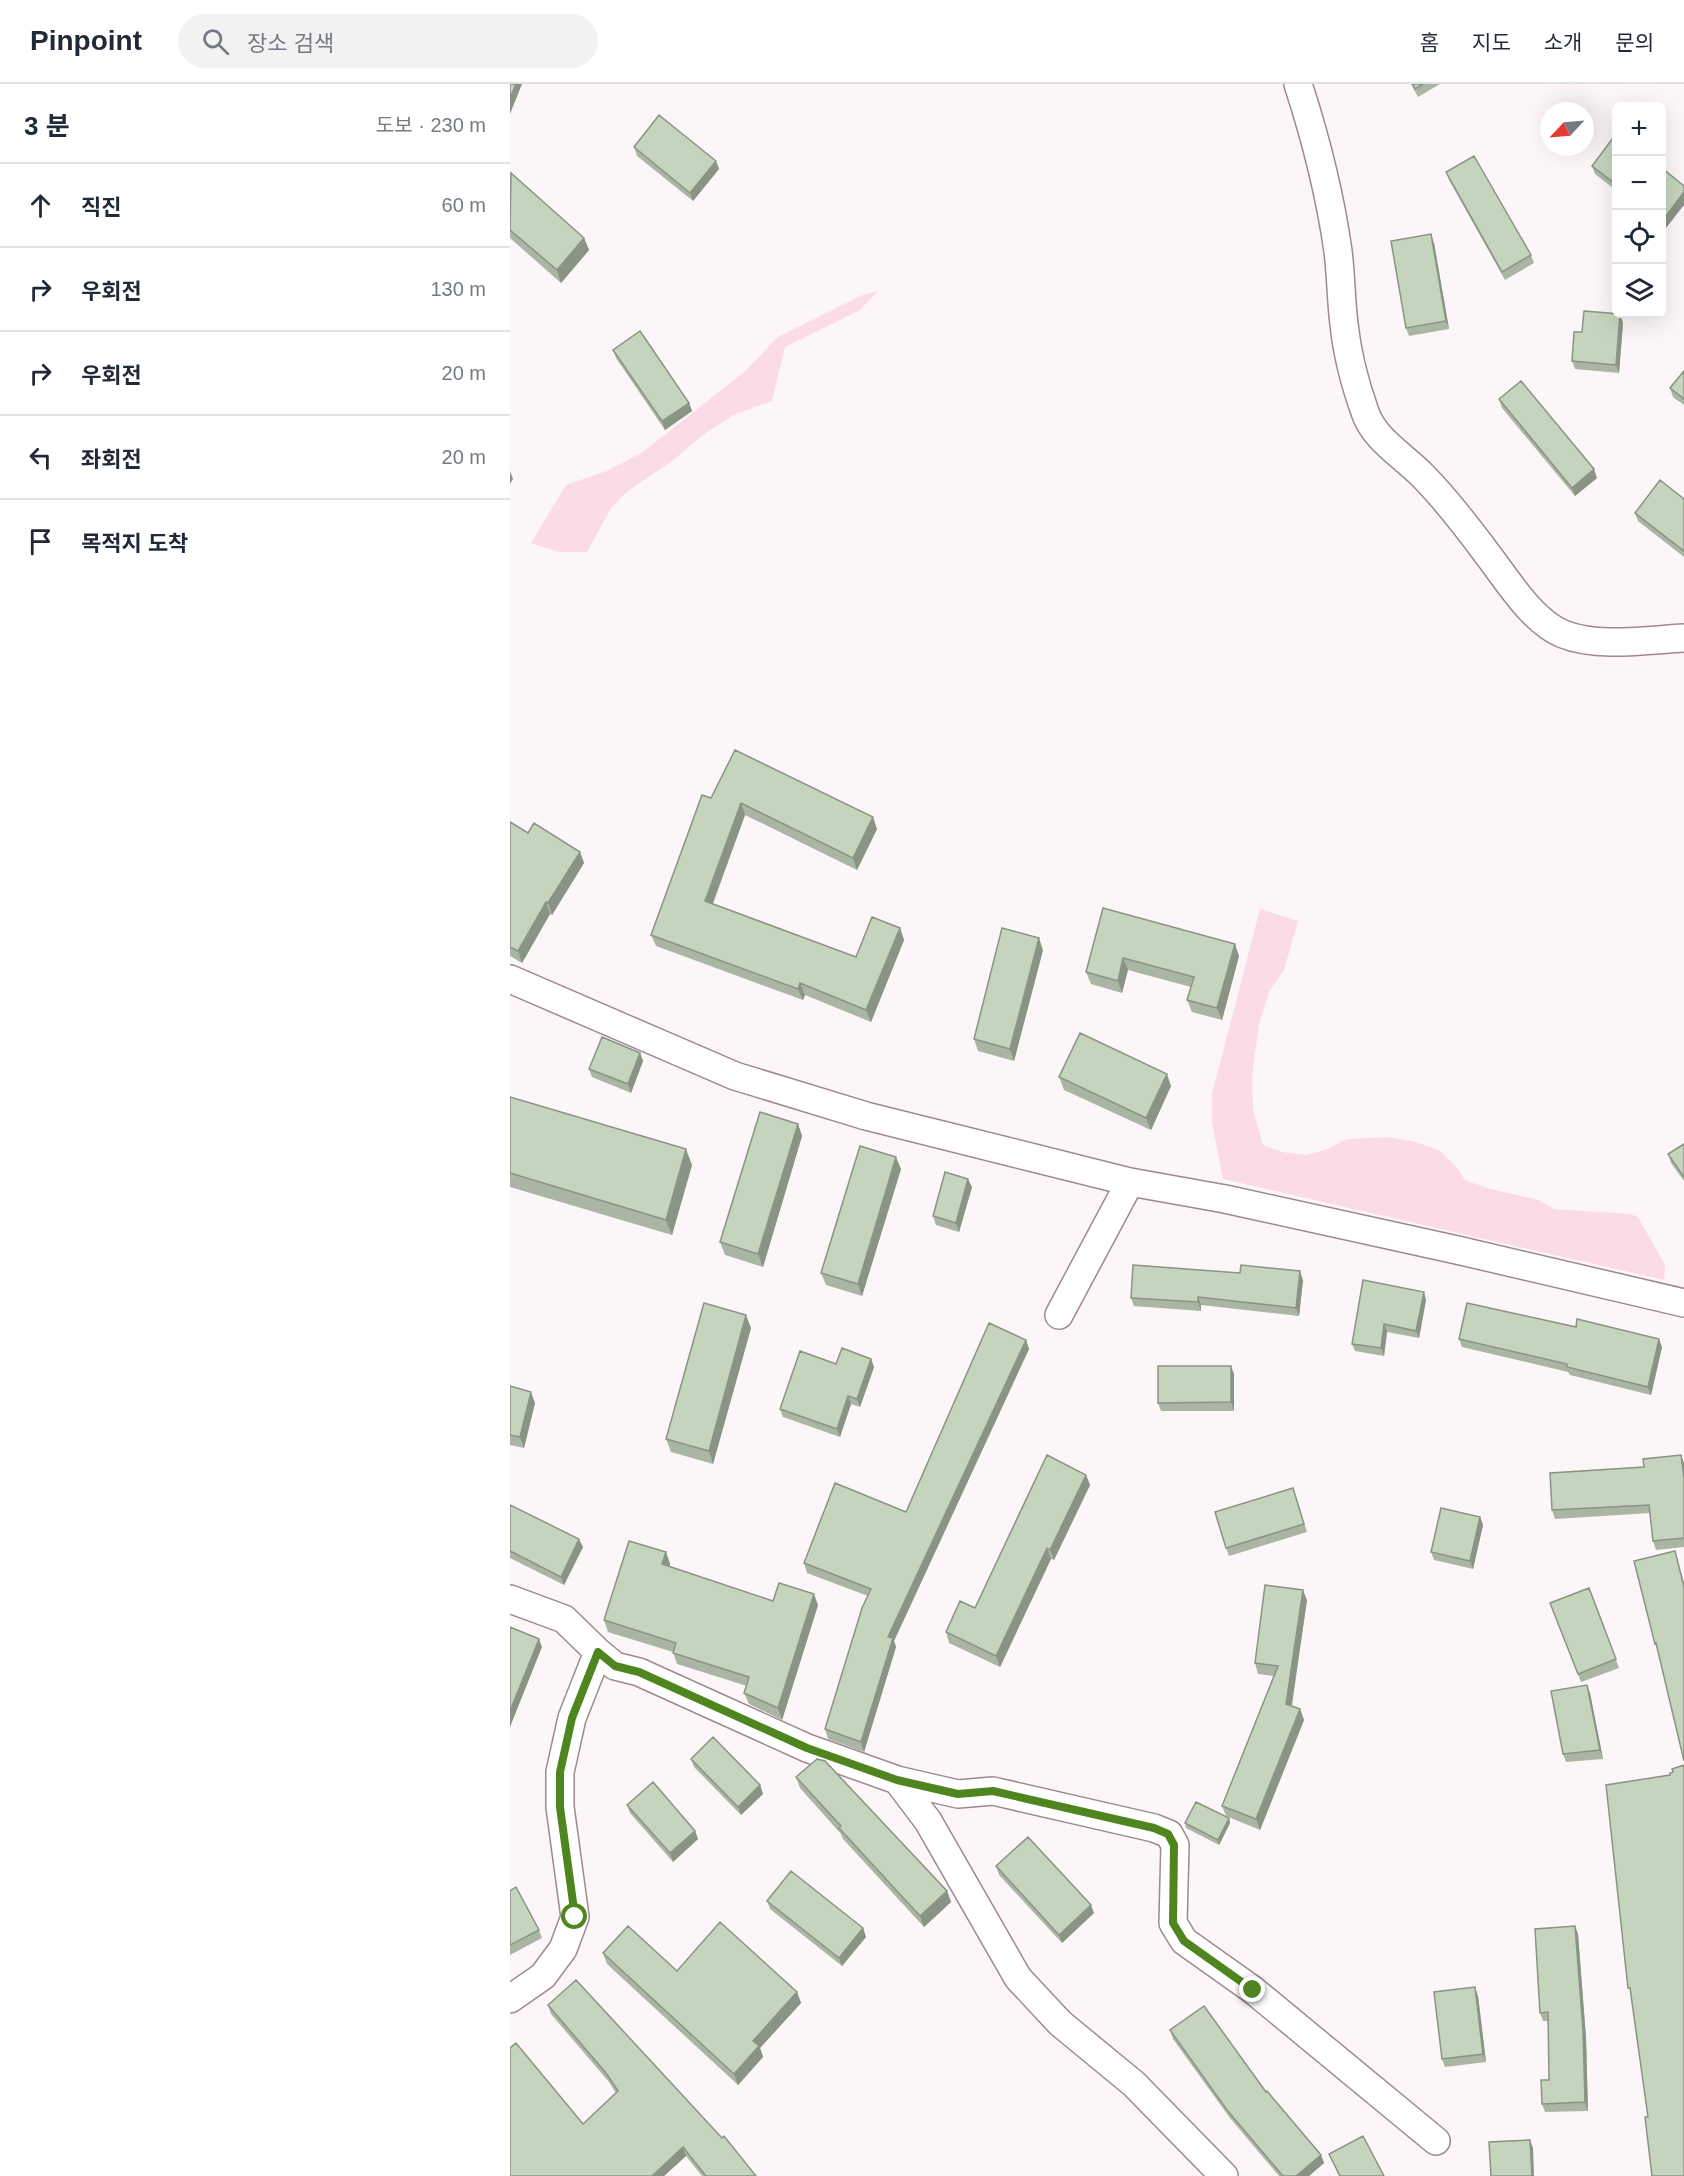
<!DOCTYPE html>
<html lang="ko">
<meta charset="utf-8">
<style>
body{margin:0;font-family:Arial,"Noto Sans KR",sans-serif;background:#f2f2f3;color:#1f2937}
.controls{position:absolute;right:18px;top:18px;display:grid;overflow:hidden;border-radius:9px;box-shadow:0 6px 24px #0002}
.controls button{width:54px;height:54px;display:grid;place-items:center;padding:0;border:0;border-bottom:2px solid #e0e1e3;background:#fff;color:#1f2937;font:30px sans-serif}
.compass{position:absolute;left:1030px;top:18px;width:54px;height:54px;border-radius:50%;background:#fff;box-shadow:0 6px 24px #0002;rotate:244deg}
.stop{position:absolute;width:18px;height:18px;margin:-14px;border:4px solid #4e851e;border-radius:50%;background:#fff}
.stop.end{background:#4e851e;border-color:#fff;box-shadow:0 2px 6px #0008}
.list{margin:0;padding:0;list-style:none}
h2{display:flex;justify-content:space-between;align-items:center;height:78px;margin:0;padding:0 24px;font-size:26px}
h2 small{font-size:20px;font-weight:400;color:#747a83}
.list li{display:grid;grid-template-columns:39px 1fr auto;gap:18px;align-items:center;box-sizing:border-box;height:84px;padding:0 24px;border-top:2px solid #e0e1e3}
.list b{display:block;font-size:22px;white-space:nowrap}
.list em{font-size:20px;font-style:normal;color:#747a83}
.icon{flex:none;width:33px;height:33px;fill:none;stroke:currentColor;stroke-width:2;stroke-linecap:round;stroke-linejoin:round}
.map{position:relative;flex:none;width:1174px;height:2092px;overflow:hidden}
header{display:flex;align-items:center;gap:36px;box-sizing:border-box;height:84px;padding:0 30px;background:#fff;border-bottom:2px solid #e0e1e3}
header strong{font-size:28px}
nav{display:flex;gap:33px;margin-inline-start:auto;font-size:21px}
.search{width:420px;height:54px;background:#f2f2f3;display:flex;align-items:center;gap:15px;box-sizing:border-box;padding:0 21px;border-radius:33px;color:#747a83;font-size:22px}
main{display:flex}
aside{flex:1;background:#fff}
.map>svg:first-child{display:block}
.green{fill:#fbdbe6}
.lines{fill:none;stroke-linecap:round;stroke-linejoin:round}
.minor-casing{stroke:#a18791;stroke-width:30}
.minor{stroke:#fff;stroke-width:27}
.wall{fill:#a9b6a3}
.shaded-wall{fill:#8a9484}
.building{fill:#c5d4bd;stroke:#8a9484;stroke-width:1.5}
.route{stroke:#4e851e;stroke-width:8}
</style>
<header>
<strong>Pinpoint</strong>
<div class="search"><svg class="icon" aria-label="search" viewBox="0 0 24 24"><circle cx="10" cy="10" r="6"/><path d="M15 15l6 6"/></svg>장소 검색</div>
<nav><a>홈</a><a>지도</a><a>소개</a><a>문의</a></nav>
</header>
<main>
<aside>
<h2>3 분<small>도보 · 230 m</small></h2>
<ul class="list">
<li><svg class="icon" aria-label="ahead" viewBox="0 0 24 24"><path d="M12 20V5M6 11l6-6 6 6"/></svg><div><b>직진</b></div><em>60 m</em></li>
<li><svg class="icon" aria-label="right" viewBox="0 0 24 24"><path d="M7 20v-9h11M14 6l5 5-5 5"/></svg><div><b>우회전</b></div><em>130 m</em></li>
<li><svg class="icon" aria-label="right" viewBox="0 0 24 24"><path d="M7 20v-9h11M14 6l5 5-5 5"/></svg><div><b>우회전</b></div><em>20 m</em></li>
<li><svg class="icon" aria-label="left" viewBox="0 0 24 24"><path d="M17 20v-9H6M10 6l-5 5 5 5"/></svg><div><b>좌회전</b></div><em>20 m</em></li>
<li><svg class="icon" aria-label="arrive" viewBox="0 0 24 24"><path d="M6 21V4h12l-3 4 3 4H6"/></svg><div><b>목적지 도착</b></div></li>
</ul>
</aside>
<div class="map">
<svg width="1174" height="2092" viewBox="0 0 1174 2092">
<rect width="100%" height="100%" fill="#fcf6f8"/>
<!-- green -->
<path class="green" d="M 368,207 L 350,226 L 275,263 L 262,317 L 223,331 L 193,351 L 162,377 L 118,407 L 101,424 L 77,468 L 48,468 L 21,459 L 56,401 L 97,387 L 133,368 L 234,288 L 268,253 L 353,211 Z
M 750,825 L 788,837 L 774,886 L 759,908 L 749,940 L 742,993 L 743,1026 L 753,1061 L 772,1068 L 796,1071 L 815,1066 L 837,1055 L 877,1053 L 902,1057 L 929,1066 L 947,1084 L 955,1096 L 977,1104 L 1028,1116 L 1044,1125 L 1120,1130 L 1128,1133 L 1155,1181 L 1154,1196 L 713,1095 L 702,1039 L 702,1010 Z"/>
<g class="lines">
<!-- minor casing -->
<g class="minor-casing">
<path id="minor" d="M 788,0 C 806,55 820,111 828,167 C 831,191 831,216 834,240 C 837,269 845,300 855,328 C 864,355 892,371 912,391 C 936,415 958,444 978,471 C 998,497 1022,537 1053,550 C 1087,564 1138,556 1174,554
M 0,895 L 225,992 L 356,1032 L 620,1098 L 715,1115 L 947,1166 L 1174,1219
M 549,1231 L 620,1098
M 0,1515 L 54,1535 L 88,1568 L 105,1582 L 129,1588 L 297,1664 L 387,1696 L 418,1737 L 508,1894 L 550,1939 L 624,2000 L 714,2092
M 387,1696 L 448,1710 L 483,1707 L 644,1744 L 659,1750 L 665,1761 L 663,1839 L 674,1857 L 743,1906 L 926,2057
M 0,1915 L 33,1892 L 53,1865 L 65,1833 L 50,1723 L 50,1688 L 62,1634 L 88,1568"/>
</g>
<!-- minor -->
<use href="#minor" class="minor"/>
</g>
<!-- wall -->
<path class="wall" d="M 901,0 L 930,0 L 908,13 Z
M 1107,50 L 1107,107 L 1085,90 L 1082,82 Z
M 124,63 L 206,77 L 209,85 L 183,117 L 127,72 Z
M 1152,84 L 1156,144 L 1152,141 Z
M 936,88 L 1021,171 L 1024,179 L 995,196 L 939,96 Z
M 0,90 L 74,154 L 79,166 L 51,199 L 0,154 Z
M 924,159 L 939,245 L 899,252 L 896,244 Z
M 1110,230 L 1113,239 L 1109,289 L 1065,285 L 1062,277 L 1072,248 Z
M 103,266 L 179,319 L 182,327 L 155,346 L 106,274 Z
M 1174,287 L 1174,321 L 1163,313 L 1160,304 Z
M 989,315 L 1087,394 L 1065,412 L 992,324 Z
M 1174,415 L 1174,473 L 1128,437 L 1125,429 Z
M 225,666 L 367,745 L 347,786 L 235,731 L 203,820 L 346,873 L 390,844 L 394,856 L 361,938 L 295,911 L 293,916 L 146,862 L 141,851 L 201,714 Z
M 0,738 L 18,749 L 70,768 L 74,779 L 42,831 L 40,830 L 12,879 L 0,872 Z
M 593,824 L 729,872 L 712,936 L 682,928 L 677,916 L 681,903 L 618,886 L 612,909 L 581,900 L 576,888 Z
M 533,866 L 504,977 L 468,967 L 464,955 Z
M 130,969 L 133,977 L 121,1009 L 82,993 L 79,985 Z
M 549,993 L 661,1002 L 641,1046 L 554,1006 Z
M 0,1013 L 182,1081 L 162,1151 L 0,1103 Z
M 288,1040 L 292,1052 L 253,1183 L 215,1171 L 210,1158 Z
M 1174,1060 L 1174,1097 L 1161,1079 L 1158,1070 Z
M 391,1085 L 352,1212 L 316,1201 L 311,1189 Z
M 462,1103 L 449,1148 L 426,1141 L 423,1132 Z
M 793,1196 L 789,1232 L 691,1221 L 691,1227 L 624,1222 L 621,1214 Z
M 916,1216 L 909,1254 L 877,1248 L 874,1272 L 845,1267 L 842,1260 Z
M 241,1244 L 203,1380 L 161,1368 L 156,1355 Z
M 949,1255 L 1152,1263 L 1141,1311 L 1060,1291 L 1058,1288 L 952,1263 Z
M 516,1256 L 519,1265 L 384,1557 L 386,1563 L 354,1668 L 318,1655 L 315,1645 L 358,1512 L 297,1489 L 294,1479 L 396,1428 Z
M 361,1275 L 364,1283 L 350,1323 L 341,1320 L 330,1353 L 273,1333 L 270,1325 L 326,1280 Z
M 724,1290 L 724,1327 L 651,1327 L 648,1319 Z
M 0,1302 L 25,1319 L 14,1364 L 0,1361 Z
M 1171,1371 L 1174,1379 L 1174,1463 L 1146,1466 L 1143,1457 L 1140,1429 L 1045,1435 L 1042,1426 L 1134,1383 Z
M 576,1391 L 580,1401 L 544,1476 L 541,1475 L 490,1583 L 439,1559 L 436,1548 L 465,1524 Z
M 783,1404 L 797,1448 L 719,1472 L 716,1464 Z
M 0,1421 L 73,1463 L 54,1501 L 0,1474 Z
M 970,1433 L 973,1441 L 963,1485 L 924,1476 L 921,1468 Z
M 156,1468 L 160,1480 L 159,1482 L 263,1517 L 308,1521 L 272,1636 L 239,1620 L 234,1609 L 237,1602 L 167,1580 L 163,1568 L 98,1548 L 94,1536 Z
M 1079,1504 L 1109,1584 L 1071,1598 L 1040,1519 Z
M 797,1516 L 782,1622 L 790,1625 L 794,1636 L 750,1746 L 716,1732 L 712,1722 L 764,1592 L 748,1590 L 745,1579 Z
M 1080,1609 L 1093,1675 L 1056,1678 L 1053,1670 Z
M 181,1675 L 250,1701 L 253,1710 L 231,1731 L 184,1683 Z
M 286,1693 L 437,1807 L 441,1818 L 414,1843 L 333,1755 L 331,1750 L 290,1704 Z
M 117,1721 L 185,1747 L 188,1755 L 163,1778 L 120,1729 Z
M 719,1734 L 720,1739 L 709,1761 L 676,1744 L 675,1739 Z
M 486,1782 L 584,1829 L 552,1859 L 489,1791 Z
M 0,1807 L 29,1846 L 32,1854 L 0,1871 Z
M 257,1817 L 353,1844 L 356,1853 L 332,1882 L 260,1825 Z
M 1065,1842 L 1068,1850 L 1076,1954 L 1078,2027 L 1035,2028 L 1032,2020 L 1039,1996 L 1038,1937 L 1033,1937 L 1030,1929 Z
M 93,1869 L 167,1887 L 287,1908 L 291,1919 L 250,1964 L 253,1973 L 228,2001 L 97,1880 Z
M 968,1912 L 976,1978 L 935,1983 L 932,1975 Z
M 38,1921 L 246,2092 L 192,2092 L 176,2072 L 154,2092 L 0,2092 L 73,2040 L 106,2009 L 99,1998 L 41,1930 Z
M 660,1946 L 756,2008 L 811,2071 L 814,2079 L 799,2092 L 769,2092 L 720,2034 L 663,1955 Z
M 819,2070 L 874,2092 L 829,2092 Z"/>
<!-- shaded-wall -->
<path class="shaded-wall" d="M 6,0 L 12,0 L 0,30 L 0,14 Z
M 206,77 L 209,85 L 183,117 L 180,109 Z
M 1174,108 L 1174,121 L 1156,144 L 1153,136 Z
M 921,150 L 924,159 L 939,245 L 936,237 Z
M 74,154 L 79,166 L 51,199 L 47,186 Z
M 1110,230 L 1113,239 L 1109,289 L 1106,281 Z
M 179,319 L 182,327 L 155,346 L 152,337 Z
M 1084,385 L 1087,394 L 1065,412 L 1062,404 Z
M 0,387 L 3,395 L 0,400 Z
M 231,719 L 235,731 L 199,829 L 195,817 Z
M 363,733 L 367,745 L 347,786 L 343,774 Z
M 70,768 L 74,779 L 42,831 L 38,819 Z
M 36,818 L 40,830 L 12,879 L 8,867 Z
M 390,844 L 394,856 L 361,938 L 356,926 Z
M 529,854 L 533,866 L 504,977 L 500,965 Z
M 725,860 L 729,872 L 712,936 L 707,924 Z
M 613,874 L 618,886 L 612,909 L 608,897 Z
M 290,899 L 295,911 L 293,916 L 288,905 Z
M 130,969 L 133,977 L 121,1009 L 118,1000 Z
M 657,990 L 661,1002 L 641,1046 L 636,1034 Z
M 288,1040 L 292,1052 L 253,1183 L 248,1170 Z
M 176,1065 L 182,1081 L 162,1151 L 156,1136 Z
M 386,1073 L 391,1085 L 352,1212 L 348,1200 Z
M 458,1095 L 462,1103 L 449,1148 L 446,1139 Z
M 790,1187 L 793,1196 L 789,1232 L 786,1224 Z
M 914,1208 L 916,1216 L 909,1254 L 906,1247 Z
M 688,1213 L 691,1221 L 691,1227 L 688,1218 Z
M 236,1231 L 241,1244 L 203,1380 L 199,1367 Z
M 874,1240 L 877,1248 L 874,1272 L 871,1264 Z
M 1149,1255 L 1152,1263 L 1141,1311 L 1138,1303 Z
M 516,1256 L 519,1265 L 384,1557 L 386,1563 L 354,1668 L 351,1658 L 378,1553 Z
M 361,1275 L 364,1283 L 350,1323 L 347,1315 Z
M 721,1282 L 724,1290 L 724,1327 L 721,1318 Z
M 21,1308 L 25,1319 L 14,1364 L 10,1353 Z
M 338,1312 L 341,1320 L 330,1353 L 327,1345 Z
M 1171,1371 L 1174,1379 L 1174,1395 Z
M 576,1391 L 580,1401 L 544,1476 L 540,1466 Z
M 970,1433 L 973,1441 L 963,1485 L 960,1477 Z
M 69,1455 L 73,1463 L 54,1501 L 51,1493 Z
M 537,1464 L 541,1475 L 490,1583 L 486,1572 Z
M 1165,1467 L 1174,1499 L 1174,1503 Z
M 156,1468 L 160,1480 L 156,1491 L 152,1480 Z
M 793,1506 L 797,1516 L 780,1631 L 776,1620 Z
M 304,1510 L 308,1521 L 272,1636 L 268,1624 Z
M 29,1555 L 32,1563 L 0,1643 L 0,1627 Z
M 1077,1601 L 1080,1609 L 1093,1675 L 1090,1666 Z
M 790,1625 L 794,1636 L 750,1746 L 746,1735 Z
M 250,1701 L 253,1710 L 231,1731 L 228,1723 Z
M 719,1734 L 720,1739 L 709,1761 L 708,1756 Z
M 185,1747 L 188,1755 L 163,1778 L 160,1769 Z
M 437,1807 L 441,1818 L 414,1843 L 410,1832 Z
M 581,1821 L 584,1829 L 552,1859 L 549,1851 Z
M 1065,1842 L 1068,1850 L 1076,1954 L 1078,2027 L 1075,2018 Z
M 353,1844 L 356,1853 L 332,1882 L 329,1874 Z
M 965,1903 L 968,1912 L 976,1978 L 973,1970 Z
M 287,1908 L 291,1919 L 250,1964 L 253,1973 L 228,2001 L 224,1990 L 243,1957 Z
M 1020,2056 L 1023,2064 L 1024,2092 L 1022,2092 Z
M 173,2063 L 176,2072 L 154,2092 L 142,2092 Z
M 811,2071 L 814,2079 L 799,2092 L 786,2092 Z"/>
<!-- building -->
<path class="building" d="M 0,0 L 6,0 L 0,14 Z
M 903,0 L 913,0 L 905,5 Z
M 149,31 L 206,77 L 180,109 L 124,63 Z
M 1106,50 L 1107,50 L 1107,101 L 1082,82 Z
M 964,72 L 1021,171 L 992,188 L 936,88 Z
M 1152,84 L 1174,102 L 1174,108 L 1153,136 L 1152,135 Z
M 1,89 L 74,154 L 47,186 L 0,146 Z
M 921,150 L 936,237 L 896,244 L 881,157 Z
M 1074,227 L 1110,230 L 1106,281 L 1062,277 L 1064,248 L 1072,248 Z
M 130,247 L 179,319 L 152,337 L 103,266 Z
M 1174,287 L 1174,315 L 1160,304 Z
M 1011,297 L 1084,385 L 1062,404 L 989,315 Z
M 1150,396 L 1174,415 L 1174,467 L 1125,429 Z
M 225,666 L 363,733 L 343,774 L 231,719 L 195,817 L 346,873 L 362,833 L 390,844 L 356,926 L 290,899 L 288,905 L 141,851 L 192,711 L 201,714 Z
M 0,738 L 18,749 L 24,739 L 70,768 L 38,819 L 36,818 L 8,867 L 0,863 Z
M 593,824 L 725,860 L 707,924 L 677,916 L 684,893 L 613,874 L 608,897 L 576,888 Z
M 492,844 L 529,854 L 500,965 L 464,955 Z
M 570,949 L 657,990 L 636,1034 L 549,993 Z
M 92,953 L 130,969 L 118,1000 L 79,985 Z
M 0,1013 L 176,1065 L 156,1136 L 0,1089 Z
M 250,1028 L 288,1040 L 248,1170 L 210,1158 Z
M 1174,1060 L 1174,1093 L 1158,1070 Z
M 350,1062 L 386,1073 L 348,1200 L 311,1189 Z
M 435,1088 L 458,1095 L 446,1139 L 423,1132 Z
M 623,1181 L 730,1189 L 731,1181 L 790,1187 L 786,1224 L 688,1213 L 688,1218 L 621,1214 Z
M 853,1196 L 914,1208 L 906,1247 L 874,1240 L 871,1264 L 842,1260 Z
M 194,1219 L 236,1231 L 199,1367 L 156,1355 Z
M 957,1219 L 1066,1243 L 1067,1235 L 1149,1255 L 1138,1303 L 1057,1283 L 1057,1280 L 949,1255 Z
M 479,1239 L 516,1256 L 378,1553 L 383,1554 L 351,1658 L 315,1645 L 352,1524 L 361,1505 L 294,1479 L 325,1399 L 396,1428 Z
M 332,1264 L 361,1275 L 347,1315 L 338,1312 L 327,1345 L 270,1325 L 290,1267 L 326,1280 Z
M 648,1282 L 721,1282 L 721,1318 L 648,1319 Z
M 0,1302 L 21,1308 L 10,1353 L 0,1351 Z
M 537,1371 L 576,1391 L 540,1466 L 537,1464 L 486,1572 L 436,1548 L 450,1517 L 465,1524 Z
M 1171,1371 L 1174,1395 L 1174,1454 L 1143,1457 L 1139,1421 L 1042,1426 L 1040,1389 L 1134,1383 L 1133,1375 Z
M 783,1404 L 794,1440 L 716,1464 L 705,1428 Z
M 0,1421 L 69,1455 L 51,1493 L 0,1467 Z
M 931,1424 L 970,1433 L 960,1477 L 921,1468 Z
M 119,1457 L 156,1468 L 152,1480 L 263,1517 L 269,1499 L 304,1510 L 268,1624 L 234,1609 L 239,1593 L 163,1569 L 166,1559 L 94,1536 Z
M 1165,1467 L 1174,1503 L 1174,1677 L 1146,1559 L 1145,1560 L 1124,1477 Z
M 755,1501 L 793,1506 L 776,1620 L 790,1625 L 746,1735 L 712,1722 L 768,1582 L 745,1579 Z
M 1079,1504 L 1106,1575 L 1068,1590 L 1040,1519 Z
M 0,1543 L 29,1555 L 0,1627 Z
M 1077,1601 L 1090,1666 L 1053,1670 L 1041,1607 Z
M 203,1653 L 250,1701 L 228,1723 L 181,1675 Z
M 307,1675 L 315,1677 L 437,1807 L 410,1832 L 329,1744 L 331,1742 L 286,1693 Z
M 1174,1681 L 1174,2092 L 1142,2092 L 1135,2033 L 1138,2033 L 1120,1904 L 1118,1904 L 1096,1701 L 1160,1691 L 1160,1689 L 1163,1688 L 1162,1685 Z
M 143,1698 L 185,1747 L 160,1769 L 117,1721 Z
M 686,1718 L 719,1734 L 708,1756 L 675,1739 Z
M 518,1753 L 581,1821 L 549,1851 L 486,1782 Z
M 281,1787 L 353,1844 L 329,1874 L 257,1817 Z
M 6,1803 L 29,1846 L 0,1861 L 0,1807 Z
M 210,1838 L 287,1908 L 243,1957 L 249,1962 L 224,1990 L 93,1869 L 118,1842 L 167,1887 Z
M 1065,1842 L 1073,1946 L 1075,2018 L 1032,2020 L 1031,1996 L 1039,1996 L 1038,1928 L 1030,1929 L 1025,1845 Z
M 66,1896 L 212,2054 L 214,2052 L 246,2092 L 196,2092 L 173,2063 L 142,2092 L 0,2092 L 0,1964 L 6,1959 L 73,2040 L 108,2007 L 96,1989 L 38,1921 Z
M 965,1903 L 973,1970 L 932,1975 L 924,1908 Z
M 694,1922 L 756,2008 L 757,2007 L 811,2071 L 786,2092 L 773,2092 L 717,2026 L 660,1946 Z
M 853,2052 L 874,2092 L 830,2092 L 819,2070 Z
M 1020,2056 L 1022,2092 L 981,2092 L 979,2058 Z"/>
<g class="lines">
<!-- route -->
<path class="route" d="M 65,1833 L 50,1723 L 50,1688 L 62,1634 L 88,1568 L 105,1582 L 129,1588 L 297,1664 L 387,1696 L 448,1710 L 483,1707 L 644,1744 L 658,1750 L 664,1761 L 663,1839 L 674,1857 L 743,1906"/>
</g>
</svg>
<div class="controls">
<button>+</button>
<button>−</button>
<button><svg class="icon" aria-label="locate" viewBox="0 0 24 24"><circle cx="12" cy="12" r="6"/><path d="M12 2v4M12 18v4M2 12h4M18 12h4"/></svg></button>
<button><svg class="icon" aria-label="layers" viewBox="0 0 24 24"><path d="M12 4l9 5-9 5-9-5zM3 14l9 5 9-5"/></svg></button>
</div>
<svg class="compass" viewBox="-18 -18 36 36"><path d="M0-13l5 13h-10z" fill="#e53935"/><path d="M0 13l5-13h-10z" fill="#747a83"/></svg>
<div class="stop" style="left:65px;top:1833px"></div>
<div class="stop end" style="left:743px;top:1906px"></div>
</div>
</main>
